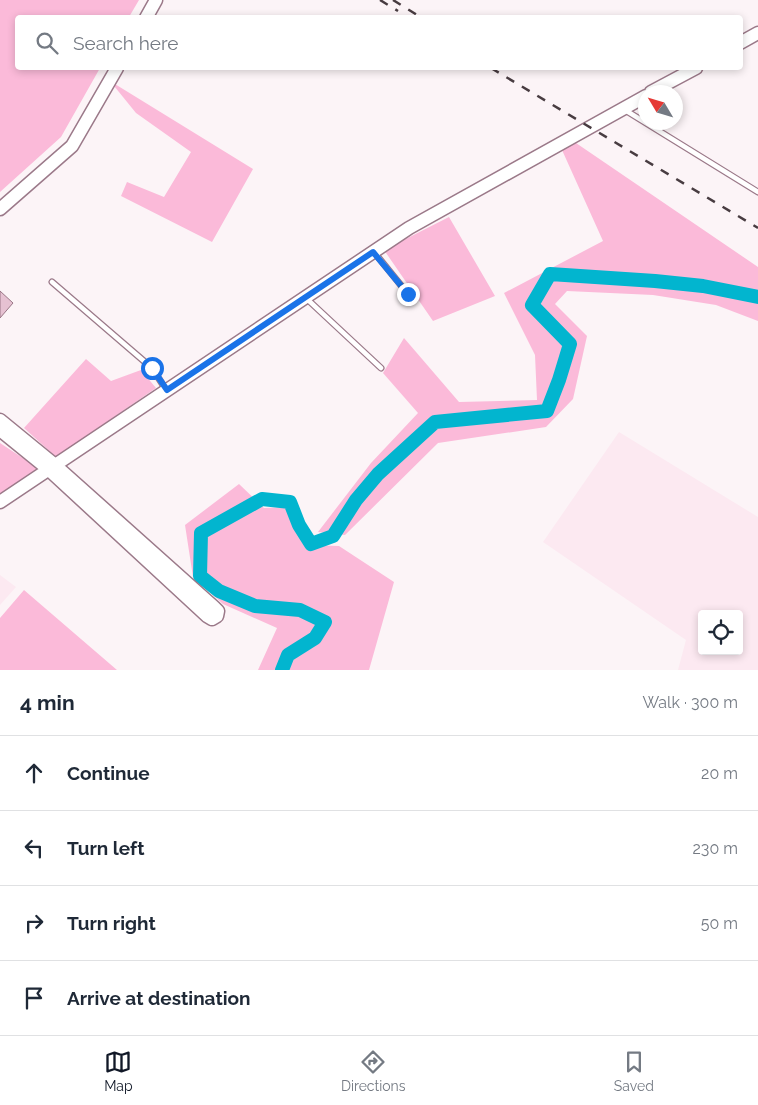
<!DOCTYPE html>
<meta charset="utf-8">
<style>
body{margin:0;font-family:Raleway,sans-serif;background:#f6f6f7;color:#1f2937}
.controls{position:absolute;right:15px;bottom:15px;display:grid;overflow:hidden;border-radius:5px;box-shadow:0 2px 8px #0003}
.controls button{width:45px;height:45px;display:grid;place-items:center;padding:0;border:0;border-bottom:1px solid #e0e1e3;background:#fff;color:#1f2937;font:25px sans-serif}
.compass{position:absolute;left:638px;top:85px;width:45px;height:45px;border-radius:50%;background:#fff;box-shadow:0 2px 8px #0003;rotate:308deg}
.stop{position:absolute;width:15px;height:15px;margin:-11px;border:4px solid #1a73e8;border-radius:50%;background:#fff}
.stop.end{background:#1a73e8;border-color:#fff;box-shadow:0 1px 5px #0008}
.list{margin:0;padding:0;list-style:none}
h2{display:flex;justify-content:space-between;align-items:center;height:65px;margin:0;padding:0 20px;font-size:21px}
h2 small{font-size:16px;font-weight:400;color:#747a83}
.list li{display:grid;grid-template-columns:32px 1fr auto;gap:15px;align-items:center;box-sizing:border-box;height:75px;padding:0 20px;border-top:1px solid #e0e1e3}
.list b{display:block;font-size:19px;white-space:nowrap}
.list em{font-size:16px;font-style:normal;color:#747a83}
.icon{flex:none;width:28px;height:28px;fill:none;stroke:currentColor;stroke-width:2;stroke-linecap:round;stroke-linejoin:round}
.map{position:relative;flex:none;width:758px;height:670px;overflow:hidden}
.search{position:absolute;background:#fff;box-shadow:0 2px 8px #0003;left:15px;right:15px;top:15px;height:55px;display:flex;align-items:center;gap:12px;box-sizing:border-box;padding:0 18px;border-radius:5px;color:#747a83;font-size:19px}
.sheet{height:365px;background:#fff}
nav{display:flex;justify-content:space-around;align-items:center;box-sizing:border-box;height:70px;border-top:1px solid #e0e1e3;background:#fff;font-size:14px;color:#747a83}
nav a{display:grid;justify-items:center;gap:2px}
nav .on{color:#111827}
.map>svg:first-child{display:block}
.built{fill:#fce9f1;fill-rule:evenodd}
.green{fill:#fbbad9}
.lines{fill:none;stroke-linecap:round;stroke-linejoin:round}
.river{stroke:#02b5cf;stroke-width:14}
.building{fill:#e6c1d2;stroke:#997686}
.lane-casing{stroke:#9b7989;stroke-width:7}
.secondary-casing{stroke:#9b7989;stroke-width:15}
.lane{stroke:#fff;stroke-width:4.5}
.secondary{stroke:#fff;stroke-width:12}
.rail{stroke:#483c41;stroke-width:2.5;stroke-dasharray:9 9;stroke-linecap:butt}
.route{stroke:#1a73e8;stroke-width:6}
</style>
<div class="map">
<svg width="758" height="670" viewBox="0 0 758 670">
<rect width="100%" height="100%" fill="#fcf4f7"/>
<!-- built -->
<path class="built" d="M 619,432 L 758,517 L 758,670 L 678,670 L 686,640 L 543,542 ZM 702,614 L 739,614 L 739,651 L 702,651 Z
M 0,575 L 16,587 L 0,605 Z"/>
<!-- green -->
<path class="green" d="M 0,0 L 139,0 L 129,17 L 18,18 L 18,68 L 100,68 L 61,137 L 0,192 Z
M 110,81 L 253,169 L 212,242 L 121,196 L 127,182 L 164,197 L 191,152 L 136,113 Z
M 576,143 L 758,267 L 758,321 L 716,305 L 653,295 L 567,291 L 555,304 L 587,336 L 573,399 L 546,427 L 438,443 L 345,535 L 318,532 L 371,463 L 418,413 L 383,373 L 404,338 L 459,402 L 537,400 L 535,355 L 504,293 L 603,241 L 562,150 Z
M 449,217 L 495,296 L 433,321 L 384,250 Z
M 86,359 L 111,381 L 141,370 L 156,388 L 56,457 L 24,428 Z
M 0,443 L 38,468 L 0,494 Z
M 239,484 L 264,508 L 286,507 L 295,526 L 307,545 L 339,546 L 394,582 L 369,670 L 258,670 L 277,628 L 223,604 L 193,577 L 185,525 Z
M 24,590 L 117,670 L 0,670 L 0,618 Z"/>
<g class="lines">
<!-- river -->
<path class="river" d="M 282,670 L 288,655 L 315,638 L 325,622 L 300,610 L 255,606 L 219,591 L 200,576 L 201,533 L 262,499 L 290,502 L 299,525 L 311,544 L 333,536 L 356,500 L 378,474 L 435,422 L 547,411 L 559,380 L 570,344 L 532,305 L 550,274 L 655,281 L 703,286 L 758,297"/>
</g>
<!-- building -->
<path class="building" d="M 0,291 L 13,303 L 0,318 Z"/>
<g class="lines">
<!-- lane casing -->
<g class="lane-casing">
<path id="lane" d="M 625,110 L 758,192
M 374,252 L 408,294
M 52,282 L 152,368 L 165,388
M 307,299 L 381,368"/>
</g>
<!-- secondary casing -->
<g class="secondary-casing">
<path id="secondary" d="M 146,18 L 156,0
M 740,43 L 758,33
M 651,92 L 696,68
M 0,209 L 72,146 L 117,68
M 0,420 L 55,465 L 214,607 L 218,611 L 217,616 L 212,619 L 207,616 L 48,469 L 0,430
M 0,502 L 409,228 L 646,96"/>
</g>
<!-- lane -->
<use href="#lane" class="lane"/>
<!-- secondary -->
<use href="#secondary" class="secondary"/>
<!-- rail -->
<path class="rail" d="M 380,0 L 398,11
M 393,0 L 422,18
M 491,68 L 758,228"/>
</g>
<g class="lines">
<!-- route -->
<path class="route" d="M 152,368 L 167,390 L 373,252 L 408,294"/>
</g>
</svg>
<div class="controls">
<button><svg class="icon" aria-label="locate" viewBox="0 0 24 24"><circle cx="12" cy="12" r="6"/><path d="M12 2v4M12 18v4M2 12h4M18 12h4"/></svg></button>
</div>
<svg class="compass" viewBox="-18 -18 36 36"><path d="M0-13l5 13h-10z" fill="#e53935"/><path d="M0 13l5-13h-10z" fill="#747a83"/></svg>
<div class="stop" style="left:152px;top:368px"></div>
<div class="stop end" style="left:408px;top:294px"></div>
<div class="search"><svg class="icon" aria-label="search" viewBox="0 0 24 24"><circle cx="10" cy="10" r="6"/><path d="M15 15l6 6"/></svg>Search here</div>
</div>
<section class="sheet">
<h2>4 min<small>Walk · 300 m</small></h2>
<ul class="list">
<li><svg class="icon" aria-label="ahead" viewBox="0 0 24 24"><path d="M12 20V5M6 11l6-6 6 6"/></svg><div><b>Continue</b></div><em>20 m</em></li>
<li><svg class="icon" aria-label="left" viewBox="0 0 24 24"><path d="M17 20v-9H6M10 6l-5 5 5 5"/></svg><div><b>Turn left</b></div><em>230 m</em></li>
<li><svg class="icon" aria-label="right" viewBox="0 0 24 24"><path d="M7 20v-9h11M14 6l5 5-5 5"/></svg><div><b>Turn right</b></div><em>50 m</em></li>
<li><svg class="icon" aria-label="arrive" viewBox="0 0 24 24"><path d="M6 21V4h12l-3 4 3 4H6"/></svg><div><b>Arrive at destination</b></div></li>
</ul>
</section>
<nav>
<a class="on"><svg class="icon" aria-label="map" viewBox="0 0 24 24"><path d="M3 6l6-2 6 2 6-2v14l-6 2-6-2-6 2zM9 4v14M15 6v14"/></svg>Map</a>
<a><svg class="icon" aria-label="directions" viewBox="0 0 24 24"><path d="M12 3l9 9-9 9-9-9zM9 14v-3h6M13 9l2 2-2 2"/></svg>Directions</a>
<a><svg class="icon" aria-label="saved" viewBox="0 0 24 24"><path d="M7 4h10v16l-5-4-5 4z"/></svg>Saved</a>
</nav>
